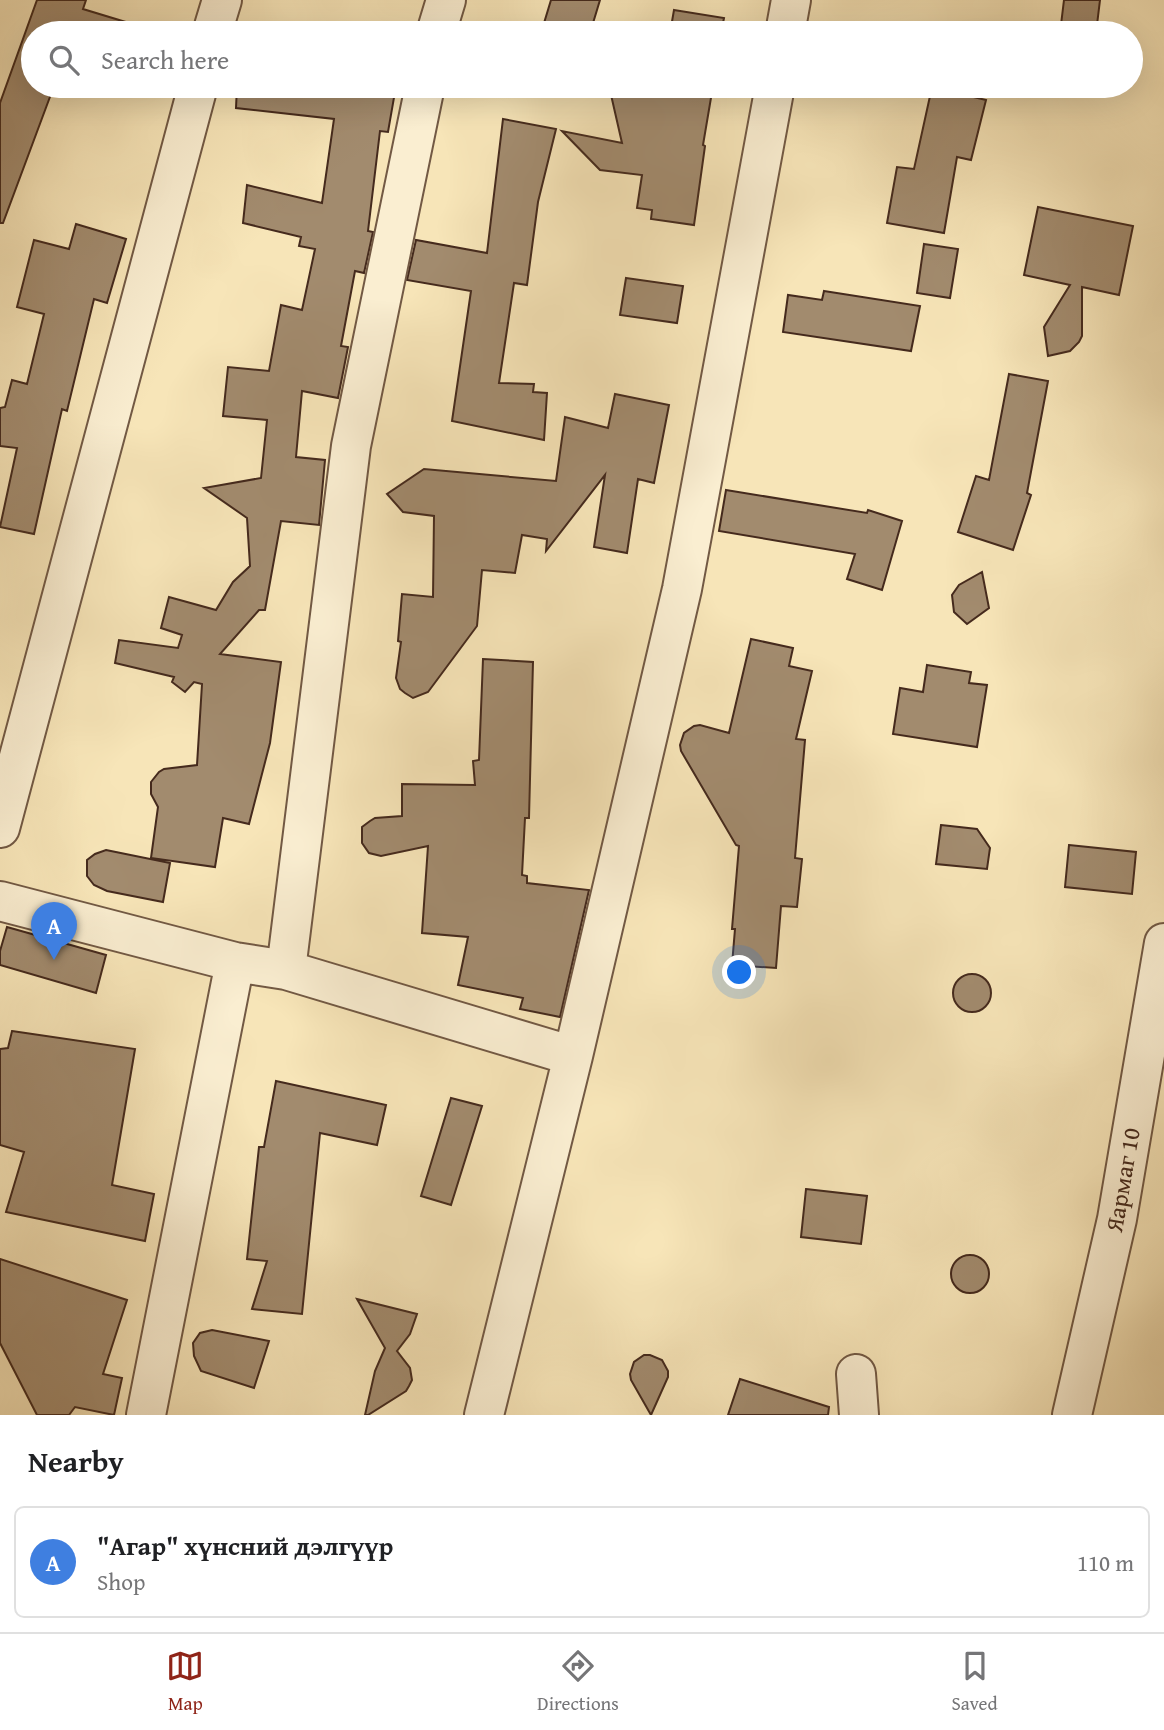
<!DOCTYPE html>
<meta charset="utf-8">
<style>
body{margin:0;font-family:"Gentium Book Plus",serif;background:#f2f2f2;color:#202124}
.you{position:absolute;left:740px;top:973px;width:24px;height:24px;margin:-18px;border:5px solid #fff;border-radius:50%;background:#1a73e8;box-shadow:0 0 0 10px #1a73e833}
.badge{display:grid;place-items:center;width:46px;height:46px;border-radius:50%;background:#8f2418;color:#fff;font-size:23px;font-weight:700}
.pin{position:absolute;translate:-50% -58px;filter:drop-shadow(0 2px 4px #0008)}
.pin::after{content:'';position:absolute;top:37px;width:24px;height:21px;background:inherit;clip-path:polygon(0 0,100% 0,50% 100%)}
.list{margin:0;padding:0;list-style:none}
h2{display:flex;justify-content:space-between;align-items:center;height:91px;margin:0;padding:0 28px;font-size:30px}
h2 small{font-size:23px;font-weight:400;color:#757577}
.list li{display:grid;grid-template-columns:46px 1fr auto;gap:21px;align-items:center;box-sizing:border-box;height:112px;margin:0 14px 14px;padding:0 14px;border:2px solid #e0e0e0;border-radius:10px}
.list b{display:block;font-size:26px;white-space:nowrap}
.list p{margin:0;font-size:23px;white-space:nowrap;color:#757577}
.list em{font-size:23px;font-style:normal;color:#757577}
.icon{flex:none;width:38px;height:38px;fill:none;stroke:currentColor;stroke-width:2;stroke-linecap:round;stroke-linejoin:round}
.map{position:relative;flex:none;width:1164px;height:1415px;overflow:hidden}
.search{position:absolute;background:#fff;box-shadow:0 7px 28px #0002;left:21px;right:21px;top:21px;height:77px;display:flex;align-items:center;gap:18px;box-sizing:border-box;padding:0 24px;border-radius:38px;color:#757577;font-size:26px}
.sheet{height:217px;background:#fff}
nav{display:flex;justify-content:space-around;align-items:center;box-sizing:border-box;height:98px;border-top:2px solid #e0e0e0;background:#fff;font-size:19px;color:#757577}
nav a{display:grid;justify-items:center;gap:4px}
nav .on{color:#8f2418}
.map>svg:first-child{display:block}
.building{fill:#a28b6e;stroke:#452a1d;stroke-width:2}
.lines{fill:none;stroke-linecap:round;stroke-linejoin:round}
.minor-casing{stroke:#725944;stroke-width:42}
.minor{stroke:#faeed1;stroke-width:38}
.labels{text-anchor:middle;stroke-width:5;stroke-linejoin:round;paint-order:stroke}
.street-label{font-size:24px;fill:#452a1d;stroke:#faeed1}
</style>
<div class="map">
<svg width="1164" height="1415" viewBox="0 0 1164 1415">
<rect width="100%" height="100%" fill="#f7e5b8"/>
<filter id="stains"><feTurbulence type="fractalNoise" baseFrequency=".00286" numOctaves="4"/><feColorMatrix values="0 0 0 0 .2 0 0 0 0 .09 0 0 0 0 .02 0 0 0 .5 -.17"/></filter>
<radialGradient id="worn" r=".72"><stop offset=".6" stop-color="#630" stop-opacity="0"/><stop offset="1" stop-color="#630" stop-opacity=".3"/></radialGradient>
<!-- building -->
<path class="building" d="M 37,0 L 86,0 L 83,9 L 162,33 L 33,33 L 33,86 L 54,86 L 3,223 L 0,223 L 0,103 Z
M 551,0 L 600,0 L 590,33 L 541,33 Z
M 1064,0 L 1100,0 L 1096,33 L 1060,33 Z
M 674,10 L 724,18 L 721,33 L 670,33 Z
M 237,86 L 396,86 L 388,132 L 380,131 L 368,231 L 373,232 L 364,273 L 355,271 L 341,346 L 348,347 L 338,398 L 302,391 L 296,457 L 325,460 L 319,525 L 281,521 L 265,610 L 259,610 L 220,654 L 281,662 L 270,743 L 249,824 L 223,818 L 215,867 L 151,858 L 158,807 L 151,794 L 151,782 L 159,772 L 164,769 L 197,765 L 202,684 L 194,682 L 185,692 L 172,682 L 174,677 L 115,663 L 119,640 L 178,648 L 182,635 L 161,628 L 169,597 L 216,610 L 233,582 L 250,566 L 247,518 L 204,488 L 261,478 L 267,420 L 223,416 L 228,367 L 269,371 L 281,305 L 302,310 L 315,249 L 299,246 L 301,237 L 243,223 L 247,185 L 322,203 L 334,119 L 236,108 Z
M 609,86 L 713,86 L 703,145 L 705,146 L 694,225 L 651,219 L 652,210 L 637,208 L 642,175 L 600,170 L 562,131 L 622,143 Z
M 932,87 L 986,100 L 971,160 L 957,157 L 944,233 L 887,223 L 897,167 L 914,169 Z
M 503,119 L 556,129 L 538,202 L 527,285 L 514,283 L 499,383 L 534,384 L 533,392 L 547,393 L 544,440 L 452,421 L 471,291 L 407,280 L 416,240 L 487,253 Z
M 1038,207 L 1133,226 L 1119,295 L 1082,287 L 1082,336 L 1079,342 L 1070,351 L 1048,356 L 1044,327 L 1070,285 L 1024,275 Z
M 76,224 L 126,239 L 107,303 L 94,299 L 67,411 L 62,409 L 34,534 L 0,527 L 17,448 L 0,446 L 0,408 L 5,407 L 12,380 L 27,384 L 44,314 L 17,307 L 34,240 L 69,249 Z
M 924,244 L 958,249 L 950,298 L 917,293 Z
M 626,278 L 683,286 L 677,323 L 620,315 Z
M 824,291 L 920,306 L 911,351 L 783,332 L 788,295 L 822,300 Z
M 1009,374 L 1048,381 L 1027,493 L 1031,495 L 1013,550 L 958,532 L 976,476 L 989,480 Z
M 615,394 L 669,405 L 654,483 L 638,479 L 627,553 L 594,547 L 605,475 L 546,551 L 547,539 L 522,535 L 515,573 L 482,570 L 477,626 L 428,692 L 413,698 L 405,693 L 400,689 L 396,678 L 401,642 L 398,641 L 402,594 L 433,597 L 434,516 L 403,512 L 387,494 L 424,469 L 556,481 L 565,417 L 608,428 Z
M 726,490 L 867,513 L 868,510 L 902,521 L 882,590 L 847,579 L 855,554 L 719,531 Z
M 982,572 L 989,608 L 967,624 L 954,612 L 952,595 L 959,585 Z
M 751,639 L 793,648 L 789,666 L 812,671 L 796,739 L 805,740 L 795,858 L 802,859 L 797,907 L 781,906 L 776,968 L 732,965 L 735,929 L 732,929 L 739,846 L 736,845 L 681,751 L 680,745 L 684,733 L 694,726 L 700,725 L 729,733 Z
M 483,659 L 533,662 L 529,818 L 525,818 L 522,875 L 527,876 L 527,883 L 589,890 L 560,1017 L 520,1009 L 523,998 L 458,985 L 468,937 L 422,933 L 428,846 L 381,856 L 369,853 L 362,843 L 362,827 L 370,821 L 375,818 L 402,816 L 402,784 L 475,785 L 473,761 L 479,760 Z
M 927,665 L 971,672 L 969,683 L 987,685 L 977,747 L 893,734 L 900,688 L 923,692 Z
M 941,825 L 977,829 L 990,848 L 987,869 L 936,864 Z
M 1069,845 L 1136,852 L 1132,894 L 1065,887 Z
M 106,850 L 170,863 L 163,902 L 107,891 L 94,885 L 87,876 L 87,860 L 95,854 Z
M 7,927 L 106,955 L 96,993 L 0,965 L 0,951 Z
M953 993a19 19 0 1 1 38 0a19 19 0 1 1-38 0Z
M 12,1031 L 135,1049 L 112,1185 L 154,1194 L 145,1241 L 6,1212 L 24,1152 L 0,1145 L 0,1049 L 8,1048 Z
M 276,1081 L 386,1105 L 377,1145 L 320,1133 L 302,1314 L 252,1309 L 267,1261 L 247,1259 L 259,1147 L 264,1147 Z
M 451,1098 L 482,1106 L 451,1205 L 421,1196 Z
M 806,1189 L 867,1196 L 861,1244 L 801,1237 Z
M951 1274a19 19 0 1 1 38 0a19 19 0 1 1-38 0Z
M 0,1259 L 127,1300 L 103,1374 L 122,1378 L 114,1415 L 75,1407 L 69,1415 L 37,1415 L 0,1343 Z
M 357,1299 L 417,1314 L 410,1334 L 397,1351 L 410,1368 L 412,1380 L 409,1386 L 406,1391 L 368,1415 L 365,1415 L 375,1371 L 385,1348 Z
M 212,1330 L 269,1341 L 254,1388 L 201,1371 L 194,1356 L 193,1343 L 200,1333 Z
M 644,1355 L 650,1355 L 662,1360 L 668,1371 L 668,1377 L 651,1415 L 631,1380 L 630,1374 L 634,1362 Z
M 740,1379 L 829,1407 L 828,1415 L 728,1415 Z"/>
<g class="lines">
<!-- minor casing -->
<g class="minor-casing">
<path id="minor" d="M 212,33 L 222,0
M 436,33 L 446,0
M 785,33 L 791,0
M 0,828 L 198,86
M 0,901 L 235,962 L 286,970 L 573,1056
M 286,970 L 351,446 L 425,86
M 856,1374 L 859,1415
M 146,1415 L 235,962
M 484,1415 L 573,1056 L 682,589 L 775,86
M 1072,1415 L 1117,1219 L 1164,943"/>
</g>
<!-- minor -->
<use href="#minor" class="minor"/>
</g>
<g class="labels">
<!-- street labels -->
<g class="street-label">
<text transform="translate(1123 1180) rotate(-80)" y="8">Яармаг 10</text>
</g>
</g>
<rect width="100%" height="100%" filter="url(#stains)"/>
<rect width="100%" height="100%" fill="url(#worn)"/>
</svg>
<div class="you"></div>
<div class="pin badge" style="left:54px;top:960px;background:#3f7fe0">A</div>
<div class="search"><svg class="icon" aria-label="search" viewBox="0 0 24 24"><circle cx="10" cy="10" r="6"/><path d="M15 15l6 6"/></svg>Search here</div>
</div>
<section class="sheet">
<h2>Nearby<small></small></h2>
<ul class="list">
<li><span class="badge" style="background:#3f7fe0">A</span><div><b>&quot;Агар&quot; хүнсний дэлгүүр</b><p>Shop</p></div><em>110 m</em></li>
</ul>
</section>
<nav>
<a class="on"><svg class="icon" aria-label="map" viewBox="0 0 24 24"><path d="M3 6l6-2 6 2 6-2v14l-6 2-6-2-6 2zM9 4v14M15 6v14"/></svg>Map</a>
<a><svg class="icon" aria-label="directions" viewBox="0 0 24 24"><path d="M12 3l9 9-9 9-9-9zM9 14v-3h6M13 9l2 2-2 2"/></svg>Directions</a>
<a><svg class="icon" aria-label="saved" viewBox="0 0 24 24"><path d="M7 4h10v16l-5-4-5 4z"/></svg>Saved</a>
</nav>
